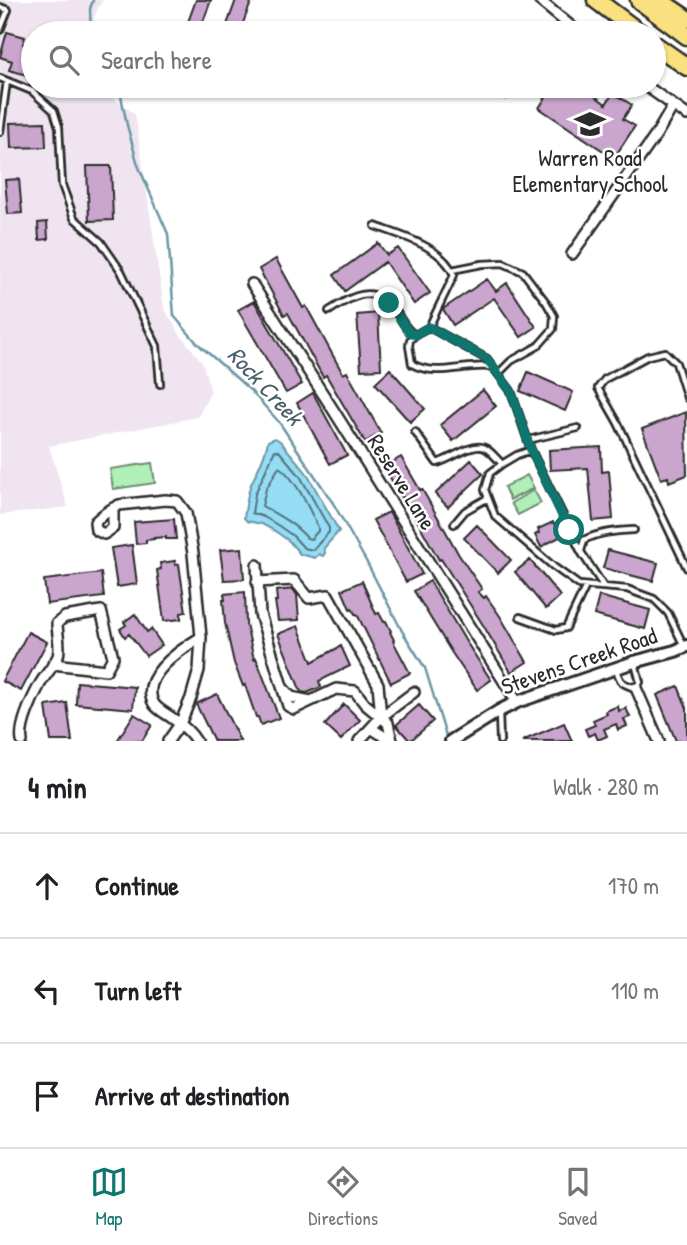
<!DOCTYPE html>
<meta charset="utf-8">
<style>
body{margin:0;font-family:"Patrick Hand",sans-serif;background:#f2f2f2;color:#202124}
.stop{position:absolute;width:21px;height:21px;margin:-16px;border:5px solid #0f766e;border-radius:50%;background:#fff}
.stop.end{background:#0f766e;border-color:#fff;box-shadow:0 2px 7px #0008}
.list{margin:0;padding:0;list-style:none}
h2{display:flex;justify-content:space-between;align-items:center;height:91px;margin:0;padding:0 28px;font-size:30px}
h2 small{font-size:23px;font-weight:400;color:#757577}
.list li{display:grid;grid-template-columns:46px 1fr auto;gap:21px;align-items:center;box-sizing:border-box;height:105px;padding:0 28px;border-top:2px solid #e0e0e0}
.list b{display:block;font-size:26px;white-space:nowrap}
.list em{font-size:23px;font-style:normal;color:#757577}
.icon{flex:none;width:38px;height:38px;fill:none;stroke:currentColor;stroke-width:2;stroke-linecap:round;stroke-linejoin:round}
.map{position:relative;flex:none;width:687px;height:741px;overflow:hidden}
.search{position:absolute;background:#fff;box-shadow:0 2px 5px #0004;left:21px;right:21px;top:21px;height:77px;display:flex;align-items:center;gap:18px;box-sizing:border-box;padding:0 24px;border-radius:38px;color:#757577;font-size:26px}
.sheet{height:406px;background:#fff}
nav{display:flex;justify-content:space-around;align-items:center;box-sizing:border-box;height:98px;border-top:2px solid #e0e0e0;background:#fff;font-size:19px;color:#757577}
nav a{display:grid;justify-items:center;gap:4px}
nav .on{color:#0f766e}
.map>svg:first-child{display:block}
.built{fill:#efe4f0}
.green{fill:#b0f0b8;stroke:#6e8e72;stroke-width:2}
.water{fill:#94ddf5;stroke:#6a96a4;stroke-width:2}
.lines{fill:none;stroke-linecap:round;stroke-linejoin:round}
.shore{stroke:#55727c;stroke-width:2}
.stream{stroke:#6a96a4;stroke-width:2.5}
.building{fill:#caa5cd;stroke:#2b2b2b;stroke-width:2}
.service-casing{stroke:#2b2b2b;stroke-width:10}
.minor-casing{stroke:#2b2b2b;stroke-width:14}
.tertiary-casing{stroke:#2b2b2b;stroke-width:16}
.motorway-casing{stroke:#2b2b2b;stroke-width:21}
.service{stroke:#fff;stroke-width:4.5}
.minor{stroke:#fff;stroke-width:9}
.tertiary{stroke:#fff;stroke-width:10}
.motorway{stroke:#fae180;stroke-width:16}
.route{stroke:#0f766e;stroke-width:9}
.labels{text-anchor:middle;stroke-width:5;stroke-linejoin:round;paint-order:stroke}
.poi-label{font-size:23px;fill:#2b2b2b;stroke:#fff}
.street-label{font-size:23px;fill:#2b2b2b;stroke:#fff}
.water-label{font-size:24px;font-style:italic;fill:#4a6068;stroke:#fff}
</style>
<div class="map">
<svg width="687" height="741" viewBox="0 0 687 741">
<rect width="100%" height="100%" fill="#fff"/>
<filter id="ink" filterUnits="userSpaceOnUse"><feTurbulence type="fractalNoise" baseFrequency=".0143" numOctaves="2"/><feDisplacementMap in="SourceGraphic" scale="14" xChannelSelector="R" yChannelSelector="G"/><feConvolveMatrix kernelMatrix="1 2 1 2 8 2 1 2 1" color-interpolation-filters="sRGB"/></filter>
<g filter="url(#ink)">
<!-- built -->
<path class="built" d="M 0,0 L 103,0 L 98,8 L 88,33 L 33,33 L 33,86 L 91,86 L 114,99 L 135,114 L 164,308 L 179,333 L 202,362 L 211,391 L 198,417 L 49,446 L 68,507 L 0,515 Z"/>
<!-- green -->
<path class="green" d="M 152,463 L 155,483 L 113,489 L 110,469 Z
M 527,475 L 534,488 L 510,500 L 504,487 Z
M 534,490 L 541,503 L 518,515 L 511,503 Z"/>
<!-- water -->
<path class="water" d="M 275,438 L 280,441 L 306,472 L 339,531 L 324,548 L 325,553 L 323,556 L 319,554 L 315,558 L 300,554 L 289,541 L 275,531 L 262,524 L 247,521 L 244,518 C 246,506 247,494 251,484 C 258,469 265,457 268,441 Z"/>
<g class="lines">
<!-- shore -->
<path class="shore" d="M 275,450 L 279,451 L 300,476 L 329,528 L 329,532 L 313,550 L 304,548 L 293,536 L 279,526 L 264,517 L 252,513 L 255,494 Z
M 279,467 C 296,478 309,509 318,527 L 318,531 L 311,539 L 307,538 C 295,524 278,515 262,506 L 266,489 Z"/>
<!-- stream -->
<path class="stream" d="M 91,33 L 90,9 L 93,0
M 119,86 L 127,125 L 138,165 L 168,234 L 174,316 L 197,343 L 250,390 L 279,422 L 333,503 L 366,561 L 402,631 L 425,668 L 446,736"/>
</g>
<!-- building -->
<path class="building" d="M 196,0 L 211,0 L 199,33 L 184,33 Z
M 236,0 L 252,0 L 239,33 L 224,33 Z
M 7,32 L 25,37 L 23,44 L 33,47 L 33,54 L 27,75 L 9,70 L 12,61 L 0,57 Z
M 498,86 L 513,86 L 505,99 L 494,92 Z
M 553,86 L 602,86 L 595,96 L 606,104 L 613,93 L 632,105 L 623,119 L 635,126 L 614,158 L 539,108 Z
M 45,122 L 46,147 L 11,148 L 10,123 Z
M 87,166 L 111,166 L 113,220 L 89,221 Z
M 19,179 L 22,213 L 8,214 L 5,180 Z
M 47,222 L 48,239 L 39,240 L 38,223 Z
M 378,243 L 387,255 L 398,248 L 430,293 L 414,304 L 385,262 L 345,291 L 334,275 Z
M 276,259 L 303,308 L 306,306 L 343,374 L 347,372 L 381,433 L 365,442 L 326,375 L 323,377 L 288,313 L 284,315 L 259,269 Z
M 487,279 L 496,291 L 507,283 L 536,327 L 521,337 L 494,298 L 453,325 L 443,309 Z
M 254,301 L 302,384 L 286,393 L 238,310 Z
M 378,313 L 381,369 L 361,370 L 357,315 Z
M 390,369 L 425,409 L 410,422 L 375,383 Z
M 528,372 L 573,392 L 565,411 L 520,391 Z
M 483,390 L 496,406 L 453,441 L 440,425 Z
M 313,393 L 347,455 L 330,464 L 297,403 Z
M 686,412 L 687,475 L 669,482 L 668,477 L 661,479 L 642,429 Z
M 601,447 L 602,472 L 609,471 L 613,519 L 593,521 L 588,468 L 550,470 L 549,450 Z
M 401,457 L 420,490 L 422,489 L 459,555 L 482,589 L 478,592 L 484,598 L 486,596 L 500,616 L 527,662 L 511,672 L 483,625 L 441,559 L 439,560 L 404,497 L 402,498 L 384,467 Z
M 471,460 L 483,474 L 448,507 L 435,494 Z
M 389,512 L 422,574 L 406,582 L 373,520 Z
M 174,519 L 176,539 L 166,539 L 166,537 L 154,538 L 154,539 L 146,540 L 146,543 L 136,544 L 134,522 Z
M 553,522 L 554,524 L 559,522 L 565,534 L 541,547 L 535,535 L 539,533 L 538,529 Z
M 477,525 L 511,560 L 498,573 L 464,538 Z
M 132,545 L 137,584 L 117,587 L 111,548 Z
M 242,548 L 244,579 L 224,580 L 220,550 Z
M 608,550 L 658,563 L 653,581 L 603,568 Z
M 530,560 L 560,596 L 546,609 L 515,572 Z
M 175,561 L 175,565 L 179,564 L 186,612 L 181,613 L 181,619 L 164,621 L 157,570 L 161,569 L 160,563 Z
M 101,573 L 104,597 L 47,604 L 44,580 Z
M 362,581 L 376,614 L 379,613 L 384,622 L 386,621 L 391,631 L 390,632 L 394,640 L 393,641 L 410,673 L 391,683 L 357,614 L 355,614 L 352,608 L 350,609 L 342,590 Z
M 430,581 L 465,640 L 491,680 L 477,690 L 452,653 L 414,591 Z
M 293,589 L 297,595 L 299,620 L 278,621 L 275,601 L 277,601 L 276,591 Z
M 245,592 L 246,624 L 254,659 L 256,658 L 279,718 L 261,725 L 258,717 L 256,717 L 245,685 L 243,686 L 234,663 L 225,623 L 223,600 L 225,600 L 224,594 Z
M 599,596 L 650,610 L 645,629 L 594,615 Z
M 135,614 L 147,632 L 151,629 L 162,645 L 146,656 L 129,634 L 125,637 L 120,629 L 126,625 L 124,622 Z
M 298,626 L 312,662 L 341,646 L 350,666 L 319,681 L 321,687 L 307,693 L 301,692 L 278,634 Z
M 28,632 L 47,642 L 21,691 L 2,681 Z
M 77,682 L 135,687 L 133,709 L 76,704 Z
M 678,686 L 687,708 L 687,741 L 676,741 L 657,695 Z
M 217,694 L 240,741 L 214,741 L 196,704 Z
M 67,703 L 72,741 L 51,741 L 46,706 Z
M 344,704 L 360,720 L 341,740 L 325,725 Z
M 419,705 L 433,721 L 410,741 L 396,725 Z
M 618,706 L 619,711 L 626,708 L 630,717 L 624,719 L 627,726 L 618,730 L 616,724 L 604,729 L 607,736 L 598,740 L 595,733 L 588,736 L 585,729 L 595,725 L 593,720 L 607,714 L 606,711 Z
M 134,714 L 152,725 L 142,741 L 117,741 Z
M 564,723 L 572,741 L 522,741 Z"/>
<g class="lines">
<!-- service casing -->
<g class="service-casing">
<path id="service" d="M 0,7 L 8,10 L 0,30
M 0,78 L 32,91 L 54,111 L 59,127 L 62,185 L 74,218 L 101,242 L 121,271 L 157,346 L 160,384
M 0,132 L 7,81
M 375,226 C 402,236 442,246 454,275 L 429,327 L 415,335 L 410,340 L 409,346 L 412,364 C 438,378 465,363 492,367
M 452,270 L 482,264 L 503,263 L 523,272 L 546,302 L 554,316 L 553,329 L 538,346 L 511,361 L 498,374
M 329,311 C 355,294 375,283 397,313 C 402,321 406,330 415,335
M 429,327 L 487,359 L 511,391 L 531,450 L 581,552 L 604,587
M 687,398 L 676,363 L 665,352 L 648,356 L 605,379 L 598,388 L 618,423 L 687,568
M 415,432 L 437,463 C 450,460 472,442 485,448 C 491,451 497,459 502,464
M 528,440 L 578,428
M 531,450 L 517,455 L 502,464 L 490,473 L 485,490 L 495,516 L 554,567 L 579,585 L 627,589 L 654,599 L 668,613 L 684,646
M 454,524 L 465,511 L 488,498
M 581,551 L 584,540 C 599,532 617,531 634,530
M 520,617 L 556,630 L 566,628 L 586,586
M 616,669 C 620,683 622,684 636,688 L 640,682 L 635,663
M 499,714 L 500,741"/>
</g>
<!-- minor casing -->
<g class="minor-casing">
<path id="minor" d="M 539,0 L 579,33
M 646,86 L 687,115
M 572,254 L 656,135 L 673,106
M 252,284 L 332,408 L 517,702
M 113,508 L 113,528 L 104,534 L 96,530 L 95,522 C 102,515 109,510 119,505 L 165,500 L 177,501 L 186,513 L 193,553 L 201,637 L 199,670 L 191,698 L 180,724 L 168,741
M 257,565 L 260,614 L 288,706 L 294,709 L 336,689 L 355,691 L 365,704 L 388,723 L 392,741
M 257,582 L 294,580 L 309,598 L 328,595 L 378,684 L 381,717
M 636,688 L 659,741
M 284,689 L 291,697 L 311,701
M 371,728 L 391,741
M 22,741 C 19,726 33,697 40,684 C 45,675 54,666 58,656 C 61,647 57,633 57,623 L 65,617 L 101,611 L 113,657 L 106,670 L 53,664
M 196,741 C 190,731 181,724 172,718 C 167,714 158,710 154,704 C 138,677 183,648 201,637
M 359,741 L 381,717 L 414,692"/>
</g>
<!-- tertiary casing -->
<g class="tertiary-casing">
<path id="tertiary" d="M 451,741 L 499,711 L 517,702 L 634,662 L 675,651 L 687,646"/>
</g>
<!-- motorway casing -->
<g class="motorway-casing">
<path id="motorway" d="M 596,0 L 640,33
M 639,0 L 687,36
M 659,0 L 687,19
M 654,44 L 687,67"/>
</g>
<!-- service -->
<use href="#service" class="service"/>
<!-- minor -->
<use href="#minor" class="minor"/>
<!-- tertiary -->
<use href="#tertiary" class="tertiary"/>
<!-- motorway -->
<use href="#motorway" class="motorway"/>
</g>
</g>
<g class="lines" filter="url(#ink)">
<!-- route -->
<path class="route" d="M 389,303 L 409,332 L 415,335 L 429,327 L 487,359 L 511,391 L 531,450 L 569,530"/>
</g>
<!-- icons -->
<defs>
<g id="school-bare" transform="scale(2.415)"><path d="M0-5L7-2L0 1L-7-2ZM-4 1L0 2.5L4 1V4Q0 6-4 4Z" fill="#2b2b2b" stroke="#fff" stroke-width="2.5" paint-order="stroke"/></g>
</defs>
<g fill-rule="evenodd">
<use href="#school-bare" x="590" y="124"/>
</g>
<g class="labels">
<!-- poi labels -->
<g class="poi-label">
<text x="590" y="166">Warren Road<tspan x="590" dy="26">Elementary School</tspan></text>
</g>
<!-- street labels -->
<g class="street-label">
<text transform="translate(402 482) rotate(58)" y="8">Reserve Lane</text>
<text transform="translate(579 661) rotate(-19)" y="8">Stevens Creek Road</text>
</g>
<!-- water labels -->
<g class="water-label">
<text transform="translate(265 386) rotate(47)" y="8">Rock Creek</text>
</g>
</g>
</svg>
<div class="stop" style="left:569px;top:530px"></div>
<div class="stop end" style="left:389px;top:303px"></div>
<div class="search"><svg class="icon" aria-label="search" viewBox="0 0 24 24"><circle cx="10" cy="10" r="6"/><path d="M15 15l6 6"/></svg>Search here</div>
</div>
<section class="sheet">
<h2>4 min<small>Walk · 280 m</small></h2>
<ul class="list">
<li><svg class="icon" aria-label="ahead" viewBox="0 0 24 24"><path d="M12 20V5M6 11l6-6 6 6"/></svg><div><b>Continue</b></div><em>170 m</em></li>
<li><svg class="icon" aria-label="left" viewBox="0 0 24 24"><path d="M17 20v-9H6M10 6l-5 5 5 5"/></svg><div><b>Turn left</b></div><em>110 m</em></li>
<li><svg class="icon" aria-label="arrive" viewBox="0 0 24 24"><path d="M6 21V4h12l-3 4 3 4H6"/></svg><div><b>Arrive at destination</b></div></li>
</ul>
</section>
<nav>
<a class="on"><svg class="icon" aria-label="map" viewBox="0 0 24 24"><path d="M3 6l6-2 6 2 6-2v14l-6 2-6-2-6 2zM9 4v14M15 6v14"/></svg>Map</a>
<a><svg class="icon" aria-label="directions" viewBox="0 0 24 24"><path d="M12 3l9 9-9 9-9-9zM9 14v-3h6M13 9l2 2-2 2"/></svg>Directions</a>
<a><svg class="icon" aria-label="saved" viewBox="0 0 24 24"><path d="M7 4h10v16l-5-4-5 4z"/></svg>Saved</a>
</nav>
